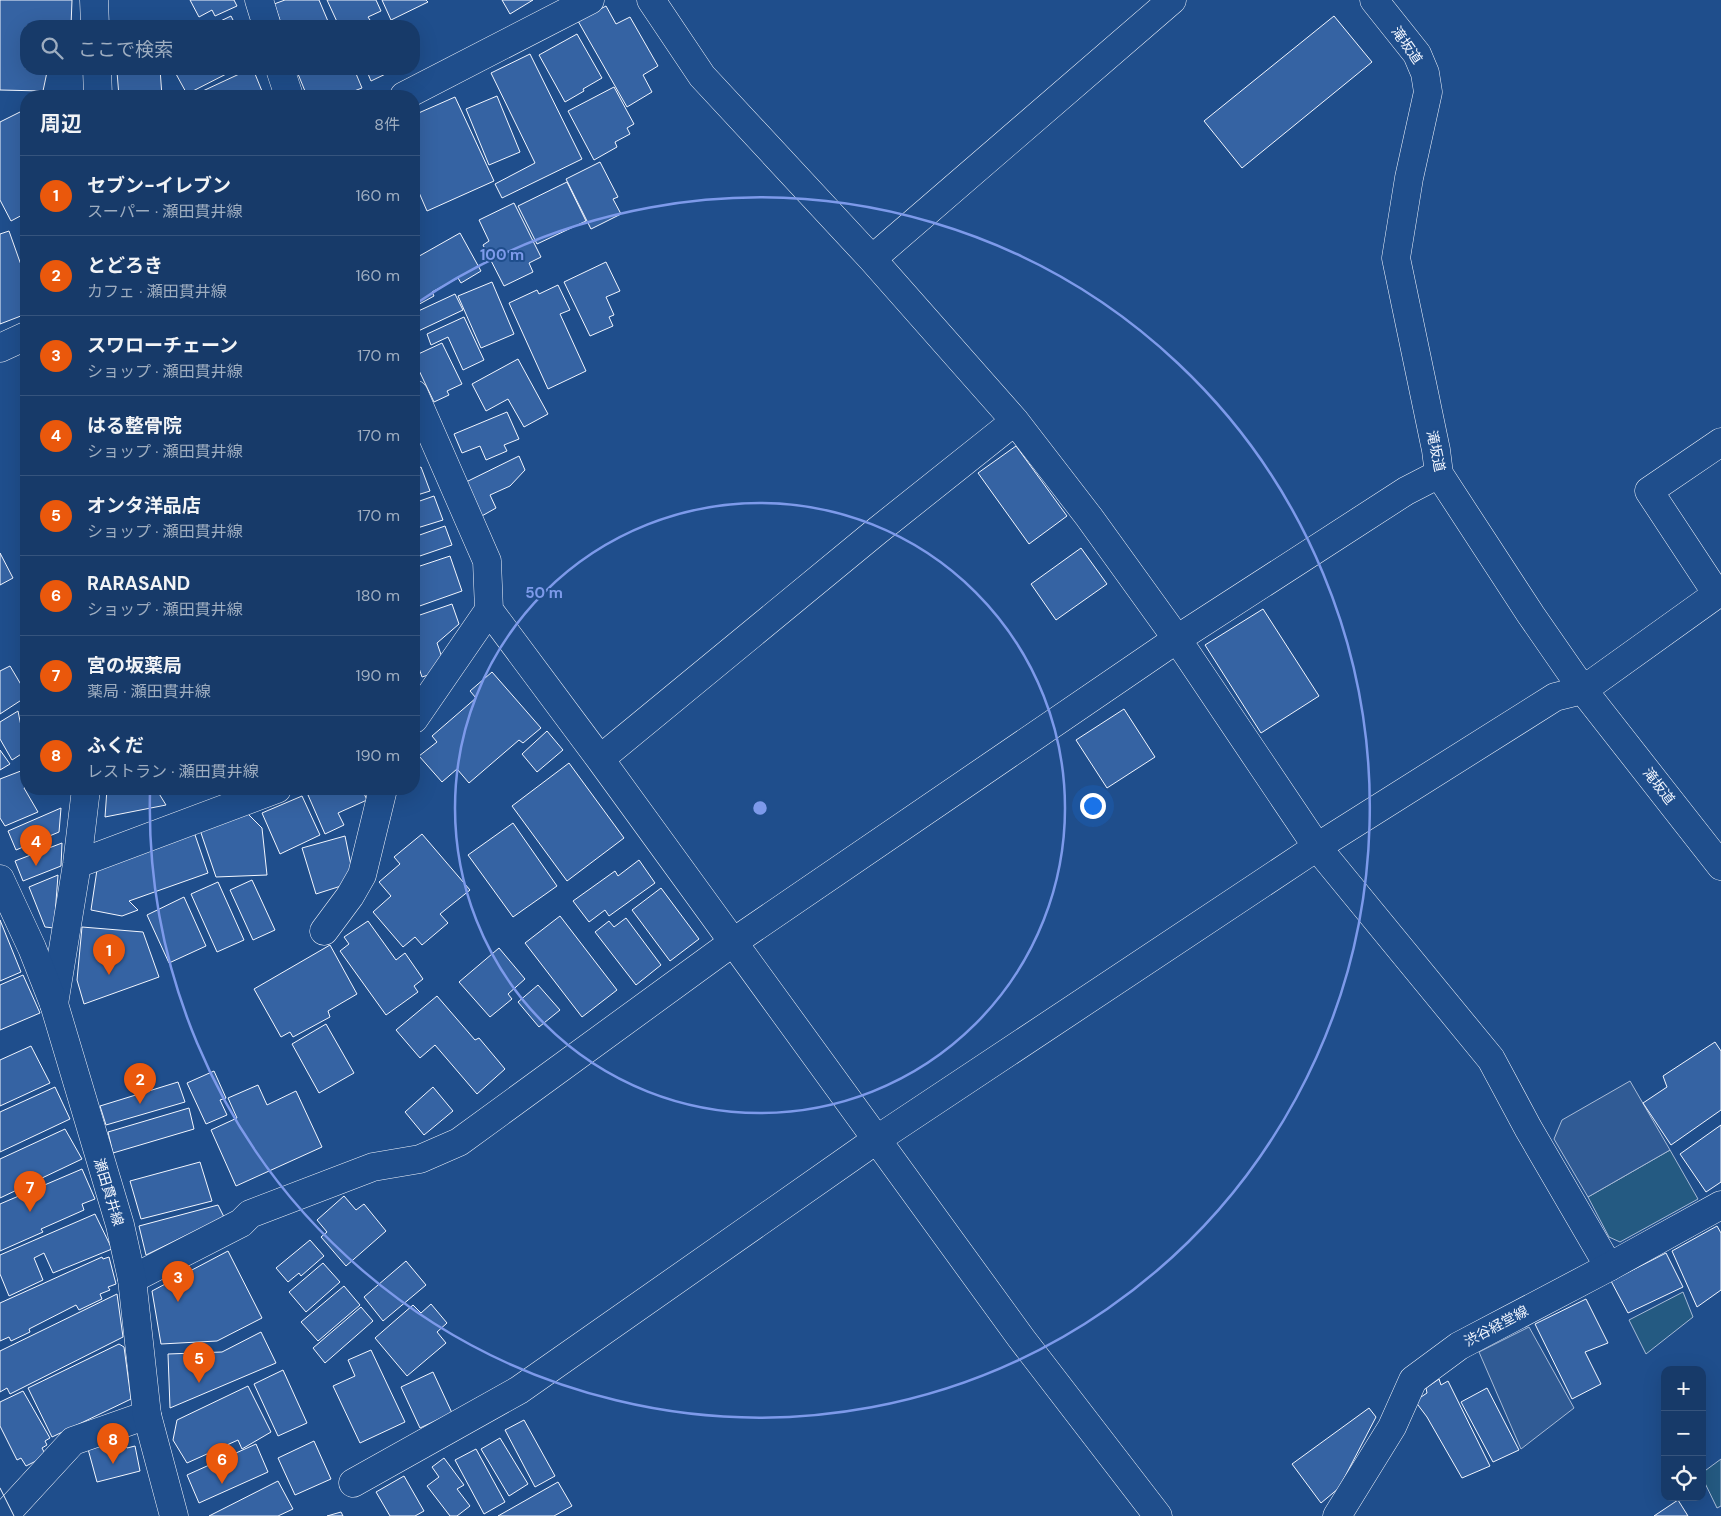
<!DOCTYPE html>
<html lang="ja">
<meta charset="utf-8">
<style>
body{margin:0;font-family:"DM Sans","Noto Sans JP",sans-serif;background:#20416f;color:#f1f3f6}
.controls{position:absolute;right:15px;bottom:15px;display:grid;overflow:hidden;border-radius:10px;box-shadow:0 5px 20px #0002}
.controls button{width:45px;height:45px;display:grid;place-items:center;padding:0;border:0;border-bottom:1px solid #36547d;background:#173a69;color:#f1f3f6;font:25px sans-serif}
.you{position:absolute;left:1092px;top:805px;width:18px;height:18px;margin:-12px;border:4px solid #fff;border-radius:50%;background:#1a73e8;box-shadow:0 0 0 8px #1a73e833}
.badge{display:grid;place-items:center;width:32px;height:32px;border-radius:50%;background:#ea580c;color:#fff;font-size:16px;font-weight:700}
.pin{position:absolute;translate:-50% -41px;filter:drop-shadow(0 1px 2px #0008)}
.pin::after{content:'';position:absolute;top:26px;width:18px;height:15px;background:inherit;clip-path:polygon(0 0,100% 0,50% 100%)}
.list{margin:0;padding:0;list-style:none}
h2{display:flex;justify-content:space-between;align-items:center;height:65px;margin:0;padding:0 20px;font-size:21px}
h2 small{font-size:16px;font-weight:400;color:#9eadc0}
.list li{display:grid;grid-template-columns:32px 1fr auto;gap:15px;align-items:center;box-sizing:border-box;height:80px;padding:0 20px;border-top:1px solid #36547d}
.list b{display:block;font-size:19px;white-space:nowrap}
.list p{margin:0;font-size:16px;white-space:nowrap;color:#9eadc0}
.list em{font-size:16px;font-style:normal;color:#9eadc0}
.icon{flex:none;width:28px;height:28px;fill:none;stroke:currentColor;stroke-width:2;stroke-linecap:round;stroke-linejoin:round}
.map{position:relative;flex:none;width:1721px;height:1516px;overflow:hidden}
.search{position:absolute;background:#173a69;box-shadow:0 5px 20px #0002;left:20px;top:20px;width:400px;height:55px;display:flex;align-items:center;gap:12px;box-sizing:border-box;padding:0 18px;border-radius:20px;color:#9eadc0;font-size:19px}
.panel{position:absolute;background:#173a69;box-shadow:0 5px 20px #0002;left:20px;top:90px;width:400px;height:705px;border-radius:20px}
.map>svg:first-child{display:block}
.green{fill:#245a82;stroke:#a8bbd7}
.parking{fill:#305b95;stroke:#a8bbd7}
.building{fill:#3563a3;stroke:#f2f6ff}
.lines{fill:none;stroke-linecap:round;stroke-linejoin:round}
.street-casing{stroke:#f2f6ff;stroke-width:29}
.secondary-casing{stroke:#f2f6ff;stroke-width:29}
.street{stroke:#1f4e8c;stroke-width:28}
.secondary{stroke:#1f4e8c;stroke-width:28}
.tram{stroke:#f2f6ff;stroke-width:1}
.ring{fill:none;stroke:#7d9aea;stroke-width:2.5}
.labels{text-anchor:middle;stroke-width:4;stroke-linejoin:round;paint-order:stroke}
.street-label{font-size:14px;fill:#f2f6ff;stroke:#1f4e8c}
.centre{fill:#7d9aea;stroke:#1f4e8c;stroke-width:2.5}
.ring-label{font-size:15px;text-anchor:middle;font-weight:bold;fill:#7d9aea;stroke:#1f4e8c;stroke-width:4;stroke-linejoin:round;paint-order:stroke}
</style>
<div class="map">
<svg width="1721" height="1516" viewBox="0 0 1721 1516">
<rect width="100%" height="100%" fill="#1f4e8c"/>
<!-- green -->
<path class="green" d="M 1670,1150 L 1698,1199 L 1620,1242 L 1609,1237 L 1588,1197 Z
M 1683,1292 L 1693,1317 L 1646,1354 L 1629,1320 Z
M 1721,1459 L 1721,1506 L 1717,1508 L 1702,1477 L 1702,1473 Z"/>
<!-- parking -->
<path class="parking" d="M 1630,1081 L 1670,1150 L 1588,1197 L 1554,1139 L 1562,1120 Z
M 1529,1327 L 1574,1408 L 1521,1449 L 1479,1352 Z"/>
<!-- building -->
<path class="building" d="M 0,0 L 72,0 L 71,26 L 26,26 L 26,69 L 69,69 L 69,71 L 47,72 L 43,91 L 0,90 Z
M 190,0 L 234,0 L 237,6 L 215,16 L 212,10 L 199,17 Z
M 285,0 L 319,0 L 330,26 L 282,26 L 274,4 Z
M 327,0 L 376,0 L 381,11 L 368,17 L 370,20 L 356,26 L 339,26 Z
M 382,0 L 426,0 L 428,2 L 391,20 Z
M 502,0 L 533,0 L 510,14 Z
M 606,6 L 616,24 L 630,17 L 658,66 L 643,75 L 652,92 L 627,107 L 578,21 Z
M 231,16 L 236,26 L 210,26 Z
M 1334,16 L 1372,62 L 1242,168 L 1204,121 Z
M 577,34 L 602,78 L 583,89 L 584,91 L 565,102 L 539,55 Z
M 530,54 L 582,159 L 502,198 L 495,184 L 535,163 L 491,73 Z
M 160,69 L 162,96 L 119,96 L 117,72 Z
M 186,69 L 236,69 L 187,94 L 176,74 Z
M 250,69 L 253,69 L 264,96 L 192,96 Z
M 296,69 L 354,69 L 362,88 L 341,96 L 307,96 Z
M 366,69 L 396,69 L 371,81 Z
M 614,87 L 634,124 L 627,128 L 630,134 L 615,142 L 617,147 L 594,160 L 568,111 Z
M 497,96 L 520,152 L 489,165 L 466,109 Z
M 455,97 L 494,181 L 427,211 L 414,181 L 414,129 L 417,127 L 414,115 Z
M 26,109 L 26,213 L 11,221 L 0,200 L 0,122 Z
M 600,162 L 618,197 L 613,199 L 621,214 L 591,229 L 566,179 Z
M 567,182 L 586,221 L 537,244 L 518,206 Z
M 514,203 L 541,257 L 529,263 L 533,272 L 504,286 L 483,245 L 489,241 L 479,220 Z
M 414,210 L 419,223 L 414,226 Z
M 26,220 L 26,235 L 21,222 Z
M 9,231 L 26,279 L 26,314 L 0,324 L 0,234 Z
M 460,233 L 481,271 L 461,283 L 458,278 L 432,292 L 434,296 L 414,307 L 414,259 Z
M 606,262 L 620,291 L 606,297 L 614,315 L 609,317 L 613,326 L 590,336 L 564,282 Z
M 492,282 L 514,334 L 481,348 L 458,296 Z
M 558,285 L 570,310 L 560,314 L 586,371 L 548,389 L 509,303 L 537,290 L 539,294 Z
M 455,294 L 463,310 L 414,333 L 414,313 Z
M 464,317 L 484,360 L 463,370 L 448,337 L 431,345 L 427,334 Z
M 442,343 L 462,384 L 447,391 L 449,395 L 434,402 L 414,360 L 414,356 Z
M 518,359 L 548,414 L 524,427 L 508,399 L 486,411 L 472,384 Z
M 507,412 L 519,439 L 504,445 L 507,451 L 486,460 L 480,446 L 462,453 L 454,434 Z
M 1016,446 L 1067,516 L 1029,544 L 978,473 Z
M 519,456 L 525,470 L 510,486 L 490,495 L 496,508 L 480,517 L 464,483 Z
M 421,467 L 430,491 L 414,496 L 414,470 Z
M 434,496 L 443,520 L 414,529 L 414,503 Z
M 445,526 L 452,545 L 414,558 L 414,537 Z
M 1081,548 L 1107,584 L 1056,620 L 1031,584 Z
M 0,553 L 13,578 L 0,585 Z
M 450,556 L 462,591 L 414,608 L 414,568 Z
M 452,604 L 459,624 L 437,643 L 446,669 L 422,677 L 414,653 L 414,617 Z
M 1263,609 L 1319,696 L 1261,733 L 1205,645 Z
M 10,666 L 26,693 L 26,697 L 0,714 L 0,671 Z
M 414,671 L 419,687 L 414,689 Z
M 492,672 L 541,728 L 523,743 L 519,740 L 469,783 L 457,769 L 442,782 L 419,756 L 437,742 L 432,736 L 476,698 L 470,691 Z
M 1124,709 L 1155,757 L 1107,788 L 1076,740 Z
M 18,711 L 26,751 L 12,760 L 0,739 L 0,722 Z
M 547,731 L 563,750 L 537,772 L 522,754 Z
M 0,750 L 10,764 L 0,770 Z
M 569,763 L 624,838 L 567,881 L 512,806 Z
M 26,769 L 26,787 L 24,788 L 38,812 L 5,826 L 0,818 L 0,779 Z
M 107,789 L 170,789 L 158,792 L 166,805 L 105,817 Z
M 322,789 L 362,789 L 367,800 L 338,813 L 344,825 L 325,834 L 308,795 Z
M 302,796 L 320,835 L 280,854 L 262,813 Z
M 61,808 L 59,832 L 16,850 L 8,831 Z
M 245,811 L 262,828 L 267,875 L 216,877 L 199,827 Z
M 513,823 L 557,886 L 513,917 L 468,855 Z
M 193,829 L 208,873 L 129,901 L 138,910 L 122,916 L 91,910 L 98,863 Z
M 422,834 L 470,890 L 440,914 L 448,923 L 422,945 L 415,937 L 403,947 L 373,912 L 391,896 L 379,882 L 400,864 L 394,857 Z
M 345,836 L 353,875 L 341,886 L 316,894 L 302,848 Z
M 62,843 L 61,866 L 23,881 L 15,861 Z
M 639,860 L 655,883 L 609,916 L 605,910 L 589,922 L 573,901 L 615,871 L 618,876 Z
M 58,875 L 54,928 L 45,927 L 29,887 Z
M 252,880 L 275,930 L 253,940 L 230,890 Z
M 218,882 L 244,940 L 217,952 L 191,894 Z
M 661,888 L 699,939 L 670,961 L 632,910 Z
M 184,897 L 206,946 L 169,963 L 147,915 Z
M 560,916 L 617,990 L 582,1017 L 525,943 Z
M 626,918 L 661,965 L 636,985 L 595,932 L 609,921 L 614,927 Z
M 0,920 L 21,972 L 0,981 Z
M 368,921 L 396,960 L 405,953 L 423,979 L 414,986 L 418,992 L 386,1015 L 340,951 L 349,944 L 344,937 Z
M 82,927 L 143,932 L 159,977 L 84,1004 L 77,980 Z
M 330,945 L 357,994 L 328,1011 L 330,1017 L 293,1037 L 290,1032 L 281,1037 L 254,989 Z
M 499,948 L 525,979 L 508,994 L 512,999 L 490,1017 L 459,982 Z
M 23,975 L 40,1013 L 0,1030 L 0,985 Z
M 538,985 L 560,1010 L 539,1027 L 518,1002 Z
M 437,996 L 475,1040 L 479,1038 L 505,1069 L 477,1094 L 435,1045 L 420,1058 L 396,1030 Z
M 326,1024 L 354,1073 L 319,1093 L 292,1044 Z
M 1715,1042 L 1721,1051 L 1721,1110 L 1671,1145 L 1643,1103 L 1667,1087 L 1663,1076 Z
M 31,1046 L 50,1083 L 0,1106 L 0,1060 Z
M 214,1071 L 226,1098 L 220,1100 L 227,1115 L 206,1124 L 187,1083 Z
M 178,1082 L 185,1102 L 106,1125 L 100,1106 Z
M 258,1085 L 267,1105 L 296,1091 L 322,1147 L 236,1186 L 211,1130 L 237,1118 L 228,1098 Z
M 55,1087 L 70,1119 L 0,1152 L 0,1112 Z
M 433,1087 L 453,1111 L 424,1135 L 405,1112 Z
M 189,1108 L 194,1129 L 113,1153 L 108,1132 Z
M 1721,1125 L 1721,1182 L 1706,1192 L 1680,1154 Z
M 65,1129 L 82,1159 L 0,1198 L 0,1159 Z
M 200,1162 L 212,1201 L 141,1219 L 130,1181 Z
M 82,1169 L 95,1199 L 82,1204 L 84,1210 L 41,1229 L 43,1232 L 0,1251 L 0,1204 Z
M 344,1196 L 356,1210 L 364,1204 L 386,1231 L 346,1266 L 321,1237 L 327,1232 L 317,1220 Z
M 218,1205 L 224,1217 L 146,1255 L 139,1226 Z
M 95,1214 L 112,1249 L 53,1273 L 44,1253 L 34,1258 L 43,1280 L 9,1296 L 0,1274 L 0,1255 Z
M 1717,1226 L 1721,1233 L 1721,1290 L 1697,1307 L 1672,1251 Z
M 310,1240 L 324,1256 L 301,1276 L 299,1273 L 288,1282 L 276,1268 Z
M 228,1251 L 262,1318 L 217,1341 L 161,1344 L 152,1291 Z
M 1666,1253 L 1683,1287 L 1628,1313 L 1611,1281 Z
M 102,1257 L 103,1259 L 109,1257 L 116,1284 L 108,1287 L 110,1290 L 100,1294 L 102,1299 L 79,1310 L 76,1305 L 29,1329 L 30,1332 L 11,1341 L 9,1337 L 0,1341 L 0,1303 Z
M 406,1261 L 426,1285 L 383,1321 L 364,1297 Z
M 323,1263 L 340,1282 L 306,1312 L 289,1292 Z
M 344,1286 L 360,1305 L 318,1341 L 301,1322 Z
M 117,1294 L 123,1337 L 10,1394 L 7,1388 L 0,1392 L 0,1351 Z
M 1586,1299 L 1608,1343 L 1585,1352 L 1601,1384 L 1572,1399 L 1535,1324 Z
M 431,1304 L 447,1323 L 437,1332 L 446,1343 L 407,1376 L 375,1338 L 413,1305 L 421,1313 Z
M 361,1307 L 373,1321 L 325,1363 L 313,1348 Z
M 261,1332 L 276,1363 L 170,1408 L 168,1354 L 222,1352 Z
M 119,1344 L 124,1347 L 131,1399 L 52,1437 L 28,1388 Z
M 371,1350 L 405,1422 L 360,1443 L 333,1386 L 355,1376 L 348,1360 Z
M 283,1370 L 307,1423 L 278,1436 L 254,1384 Z
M 433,1372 L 452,1413 L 420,1428 L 401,1387 Z
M 1439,1379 L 1441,1385 L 1448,1381 L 1490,1466 L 1462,1478 L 1427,1417 L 1415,1401 L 1427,1393 L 1426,1388 Z
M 248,1386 L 271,1432 L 242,1449 L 238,1440 L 187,1463 L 173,1440 L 177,1420 Z
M 1487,1388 L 1519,1450 L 1493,1462 L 1461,1402 Z
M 23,1391 L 50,1438 L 45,1441 L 47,1445 L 42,1448 L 46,1456 L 26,1466 L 21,1458 L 17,1460 L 0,1426 L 0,1402 Z
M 1369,1408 L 1376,1417 L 1339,1488 L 1321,1503 L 1292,1464 Z
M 524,1420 L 555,1476 L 535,1487 L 505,1430 Z
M 500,1438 L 528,1484 L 509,1496 L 481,1449 Z
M 125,1441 L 127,1448 L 135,1446 L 140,1471 L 97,1482 L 88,1449 Z
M 314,1441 L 331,1479 L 295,1495 L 278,1458 Z
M 256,1444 L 268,1472 L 199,1503 L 187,1475 Z
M 476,1449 L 505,1502 L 484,1514 L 455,1460 Z
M 444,1458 L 464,1485 L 457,1489 L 470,1506 L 457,1516 L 450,1516 L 427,1486 L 439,1477 L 432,1467 Z
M 404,1476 L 424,1511 L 415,1516 L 390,1516 L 376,1492 Z
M 278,1481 L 293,1509 L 278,1516 L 209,1516 Z
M 558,1482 L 572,1506 L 554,1516 L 498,1516 Z
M 1678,1500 L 1688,1516 L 1654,1516 Z
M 341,1512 L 343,1516 L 327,1516 Z"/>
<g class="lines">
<!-- street casing -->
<g class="street-casing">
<path id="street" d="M 94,0 L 95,26
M 259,0 L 267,26
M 651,0 L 702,76 L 872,259 L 1015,421 L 1089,517 L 1177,639 L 1317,847 L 1491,1059 L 1528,1128 L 1609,1267
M 1374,0 L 1417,54 L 1425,73 L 1428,92 L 1409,178 L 1396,258 L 1436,450 L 1439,474 L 1531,615 L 1583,690 L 1721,866
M 97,69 L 98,96
M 280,69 L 289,96
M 404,96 L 590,0
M 872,259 L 1172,0
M 0,348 L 26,336
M 414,394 L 487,561 L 489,610 L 600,759 L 1021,1338 L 1158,1516
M 414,719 L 489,610
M 600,759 L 877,531 L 1015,421
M 77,864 L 277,789
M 324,931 L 350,896 L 362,875 L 383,789
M 54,1004 L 77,864 L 86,789
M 132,1279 L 241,1223 L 250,1214 L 373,1167 L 420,1159 L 459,1142 L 732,943 L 1177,639 L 1406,491 L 1439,474
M 353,1483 L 519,1390 L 876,1140 L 1317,847 L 1555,697 L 1583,690 L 1717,594 L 1649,491 L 1721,442
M 4,1516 L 73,1441 L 147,1415"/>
</g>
<!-- secondary casing -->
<g class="secondary-casing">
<path id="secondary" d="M 0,879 L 32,948 L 54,1004 L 120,1225 L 132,1279 L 147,1415 L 174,1516
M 1337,1516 L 1392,1427 L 1413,1380 L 1459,1346 L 1609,1267 L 1721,1205"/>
</g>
<!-- street -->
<use href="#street" class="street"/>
<!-- secondary -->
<use href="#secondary" class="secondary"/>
<!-- tram -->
<path class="tram" d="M 0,1488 L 14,1516"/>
</g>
<!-- distance rings -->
<g class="ring">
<circle cx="760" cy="808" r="305"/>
<path d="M414 305A610 610 0 1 1 150 792"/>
</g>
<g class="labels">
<!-- street labels -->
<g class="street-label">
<text transform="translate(1407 45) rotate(55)" y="5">滝坂道</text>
<text transform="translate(1436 451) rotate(78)" y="5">滝坂道</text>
<text transform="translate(1659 786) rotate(52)" y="5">滝坂道</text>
<text transform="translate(109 1192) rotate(73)" y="5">瀬田貫井線</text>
<text transform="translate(1496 1326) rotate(-28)" y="5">渋谷経堂線</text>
</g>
</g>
<circle cx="760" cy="808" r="8" class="centre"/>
<g class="ring-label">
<text x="502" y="260">100 m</text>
<text x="544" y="598">50 m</text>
</g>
</svg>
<div class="controls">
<button>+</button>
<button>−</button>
<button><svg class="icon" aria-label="locate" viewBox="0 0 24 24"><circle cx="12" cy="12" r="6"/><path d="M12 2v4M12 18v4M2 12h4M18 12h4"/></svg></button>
</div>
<div class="you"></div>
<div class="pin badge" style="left:109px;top:975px">1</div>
<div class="pin badge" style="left:140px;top:1104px">2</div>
<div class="pin badge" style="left:178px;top:1302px">3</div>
<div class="pin badge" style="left:36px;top:866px">4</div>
<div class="pin badge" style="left:199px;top:1383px">5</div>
<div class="pin badge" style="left:222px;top:1484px">6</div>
<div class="pin badge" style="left:30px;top:1212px">7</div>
<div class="pin badge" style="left:113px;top:1464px">8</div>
<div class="search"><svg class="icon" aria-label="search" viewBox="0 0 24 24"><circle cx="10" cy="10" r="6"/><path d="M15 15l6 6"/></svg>ここで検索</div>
<section class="panel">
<h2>周辺<small>8件</small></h2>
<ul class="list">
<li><span class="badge">1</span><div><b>セブン-イレブン</b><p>スーパー · 瀬田貫井線</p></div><em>160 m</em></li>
<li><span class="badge">2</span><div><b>とどろき</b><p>カフェ · 瀬田貫井線</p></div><em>160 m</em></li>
<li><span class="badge">3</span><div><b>スワローチェーン</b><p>ショップ · 瀬田貫井線</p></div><em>170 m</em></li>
<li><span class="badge">4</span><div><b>はる整骨院</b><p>ショップ · 瀬田貫井線</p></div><em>170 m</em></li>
<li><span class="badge">5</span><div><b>オンタ洋品店</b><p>ショップ · 瀬田貫井線</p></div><em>170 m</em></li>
<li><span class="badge">6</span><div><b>RARASAND</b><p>ショップ · 瀬田貫井線</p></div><em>180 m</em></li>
<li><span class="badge">7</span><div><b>宮の坂薬局</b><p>薬局 · 瀬田貫井線</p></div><em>190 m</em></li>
<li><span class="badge">8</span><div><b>ふくだ</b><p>レストラン · 瀬田貫井線</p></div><em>190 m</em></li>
</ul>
</section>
</div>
